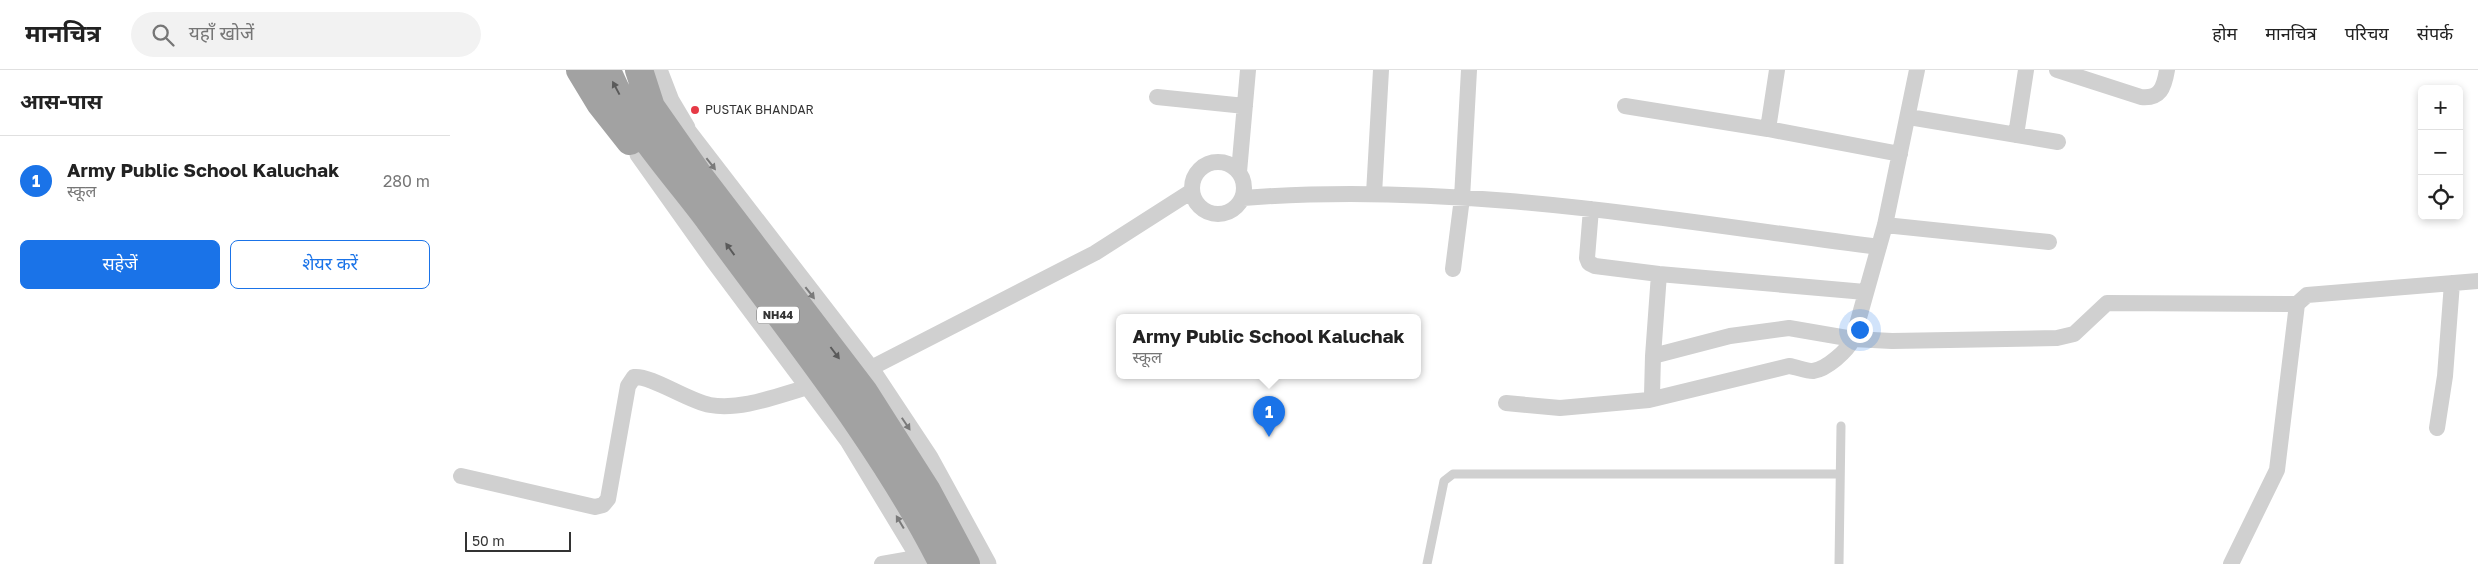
<!DOCTYPE html>
<html lang="hi">
<meta charset="utf-8">
<style>
body{margin:0;font-family:"Golos Text","Noto Sans Devanagari",sans-serif;background:#f2f2f2;color:#222}
.controls{position:absolute;right:15px;top:15px;display:grid;overflow:hidden;border-radius:8px;box-shadow:0 2px 8px #0003}
.controls button{width:45px;height:45px;display:grid;place-items:center;padding:0;border:0;border-bottom:1px solid #e0e0e0;background:#fff;color:#222;font:25px sans-serif}
.scale{position:absolute;left:15px;bottom:12px;width:106px;box-sizing:border-box;padding-left:5px;border:2px solid #333;border-top:0;font-size:14px;line-height:18px;white-space:nowrap;color:#333;-webkit-text-stroke:4px #fff;paint-order:stroke}
.you{position:absolute;left:1409px;top:259px;width:18px;height:18px;margin:-12px;border:4px solid #fff;border-radius:50%;background:#1a73e8;box-shadow:0 0 0 8px #1a73e833}
.badge{display:grid;place-items:center;width:32px;height:32px;border-radius:50%;background:#1a73e8;color:#fff;font-size:16px;font-weight:700}
.pin{position:absolute;translate:-50% -41px;filter:drop-shadow(0 1px 2px #0008)}
.pin::after{content:'';position:absolute;top:26px;width:18px;height:15px;background:inherit;clip-path:polygon(0 0,100% 0,50% 100%)}
.popup{position:absolute;left:666px;top:244px;width:305px;height:65px;box-sizing:border-box;display:grid;place-content:center;border-radius:8px;background:#fff;filter:drop-shadow(0 1px 4px #0005);font-size:16px;white-space:nowrap;color:#767676}
.popup b{font-size:19px;color:#222}
.popup::after{content:'';position:absolute;left:50%;top:100%;margin-left:-10px;border:10px solid transparent;border-top-color:#fff}
.list{margin:0;padding:0;list-style:none}
h2{display:flex;justify-content:space-between;align-items:center;height:65px;margin:0;padding:0 20px;font-size:21px}
h2 small{font-size:16px;font-weight:400;color:#767676}
.list li{display:grid;grid-template-columns:32px 1fr auto;gap:15px;align-items:center;box-sizing:border-box;height:90px;padding:0 20px;border-top:1px solid #e0e0e0}
.list b{display:block;font-size:19px;white-space:nowrap}
.list p{margin:0;font-size:16px;white-space:nowrap;color:#767676}
.list em{font-size:16px;font-style:normal;color:#767676}
.actions{display:flex;gap:10px;padding:15px 20px}
.actions a{flex:1;padding:11px 0;border:1px solid #1a73e8;border-radius:8px;text-align:center;font-size:18px;color:#1a73e8}
.actions .main{background:#1a73e8;color:#fff}
.icon{flex:none;width:28px;height:28px;fill:none;stroke:currentColor;stroke-width:2;stroke-linecap:round;stroke-linejoin:round}
.map{position:relative;flex:none;width:2028px;height:494px;overflow:hidden}
header{display:flex;align-items:center;gap:30px;box-sizing:border-box;height:70px;padding:0 25px;background:#fff;border-bottom:1px solid #e0e0e0}
header strong{font-size:24px}
nav{display:flex;gap:28px;margin-inline-start:auto;font-size:18px}
.search{width:350px;height:45px;background:#f2f2f2;display:flex;align-items:center;gap:12px;box-sizing:border-box;padding:0 18px;border-radius:28px;color:#767676;font-size:19px}
main{display:flex}
aside{flex:1;background:#fff}
.map>svg:first-child{display:block}
.lines{fill:none;stroke-linecap:round;stroke-linejoin:round}
.service{stroke:#d0d0d0;stroke-width:9}
.minor{stroke:#d0d0d0;stroke-width:16}
.tertiary{stroke:#d0d0d0;stroke-width:21}
.trunk{stroke:#a2a2a2;stroke-width:28}
.oneway{fill:#5a5a5a}
.oneway2{fill:#7a7a7a}
.poi-dot{fill:#e63946;stroke:#fff;stroke-width:2}
.labels{text-anchor:middle;stroke-width:5;stroke-linejoin:round;paint-order:stroke}
.shield{fill:#fff;stroke:#707070;stroke-width:1}
.shield-label{font-size:11px;font-weight:bold;fill:#333}
.poi-label{font-size:12px;fill:#333;stroke:#fff;text-anchor:start}
</style>
<header>
<strong>मानचित्र</strong>
<div class="search"><svg class="icon" aria-label="search" viewBox="0 0 24 24"><circle cx="10" cy="10" r="6"/><path d="M15 15l6 6"/></svg>यहाँ खोजें</div>
<nav><a>होम</a><a>मानचित्र</a><a>परिचय</a><a>संपर्क</a></nav>
</header>
<main>
<aside>
<h2>आस-पास<small></small></h2>
<ul class="list">
<li><span class="badge">1</span><div><b>Army Public School Kaluchak</b><p>स्कूल</p></div><em>280 m</em></li>
</ul>
<div class="actions"><a class="main">सहेजें</a><a>शेयर करें</a></div>
</aside>
<div class="map">
<svg width="2028" height="494" viewBox="0 0 2028 494">
<rect width="100%" height="100%" fill="#fff"/>
<g class="lines">
<!-- service -->
<path class="service" d="M 977,494 L 994,411 L 1003,404 L 1390,404
M 1389,494 L 1391,356"/>
<!-- minor -->
<path class="minor" d="M 1607,0 L 1691,27 C 1710,29 1714,18 1717,0
M 707,27 L 795,36
M 1175,36 L 1318,59 L 1450,84
M 1459,47 L 1608,72
M 1318,59 L 1327,0
M 1566,65 L 1576,0
M742 118a26 26 0 1 1 52 0a26 26 0 1 1-52 0Z
M 789,102 L 798,0
M 924,124 L 931,0
M 793,128 C 1006,111 1218,150 1429,177
M 1141,139 L 1137,188 L 1139,193 L 1145,196 L 1209,204 L 1415,222
M 1435,155 L 1599,172
M 1003,199 L 1012,128 L 1019,0
M 1203,286 L 1280,266 L 1339,258 L 1403,269 L 1435,155 L 1467,0
M 419,299 L 645,183 L 742,121
M 1199,330 L 1339,296 C 1347,297 1355,301 1363,301 C 1377,299 1397,281 1403,269 L 1442,271 L 1607,268 L 1624,264 L 1657,233 L 1847,234
M 1056,333 L 1110,338 L 1199,330 L 1202,325 L 1203,286 L 1209,204
M 1987,358 L 1995,306 L 2002,213
M 11,406 L 145,437 L 153,435 L 158,429 L 178,316 L 184,307 C 201,305 238,331 260,335 C 292,341 331,324 362,316
M 432,494 L 472,487
M 1781,494 L 1827,400 L 1847,234 L 1857,225 L 2028,211"/>
<!-- tertiary -->
<path class="tertiary" d="M 207,0 L 219,31 L 235,58
M 211,45 L 237,63 L 419,299 L 478,388 L 536,494
M 182,55 L 190,84 L 264,188 L 400,370 L 475,494"/>
<!-- trunk -->
<path class="trunk" d="M 130,0 L 150,33 L 180,71
M 157,0 C 179,56 222,100 257,147 C 339,260 430,369 493,494
M 189,0 L 201,37 L 250,107 L 414,322 L 477,421 L 516,494"/>
</g>
<!-- one-way arrows -->
<defs><path id="oneway-solid" d="M-6-.8H1V-3.2L6.5 0L1 3.2V.8H-6Z" transform="scale(1.25)"/></defs>
<g class="oneway">
<use href="#oneway-solid" transform="translate(166 18) rotate(-118)"/>
<use href="#oneway-solid" transform="translate(280 179) rotate(-126)"/>
<use href="#oneway-solid" transform="translate(385 283) rotate(53)"/>
</g>
<g class="oneway2">
<use href="#oneway-solid" transform="translate(261 94) rotate(52)"/>
<use href="#oneway-solid" transform="translate(360 223) rotate(52)"/>
<use href="#oneway-solid" transform="translate(456 354) rotate(56)"/>
<use href="#oneway-solid" transform="translate(450 452) rotate(-121)"/>
</g>
<!-- markers -->
<circle class="poi-dot" cx="245" cy="40" r="5"/>
<g class="labels">
<!-- shield labels -->
<rect class="shield" x="307" y="236.5" width="42" height="17" rx="4"/>
<g class="shield-label">
<text x="328" y="249">NH44</text>
</g>
<!-- poi labels -->
<g class="poi-label">
<text x="255" y="44">PUSTAK BHANDAR</text>
</g>
</g>
</svg>
<div class="controls">
<button>+</button>
<button>−</button>
<button><svg class="icon" aria-label="locate" viewBox="0 0 24 24"><circle cx="12" cy="12" r="6"/><path d="M12 2v4M12 18v4M2 12h4M18 12h4"/></svg></button>
</div>
<div class="scale">50 m</div>
<div class="you"></div>
<div class="pin badge" style="left:819px;top:367px">1</div>
<div class="popup"><b>Army Public School Kaluchak</b>स्कूल</div>
</div>
</main>
